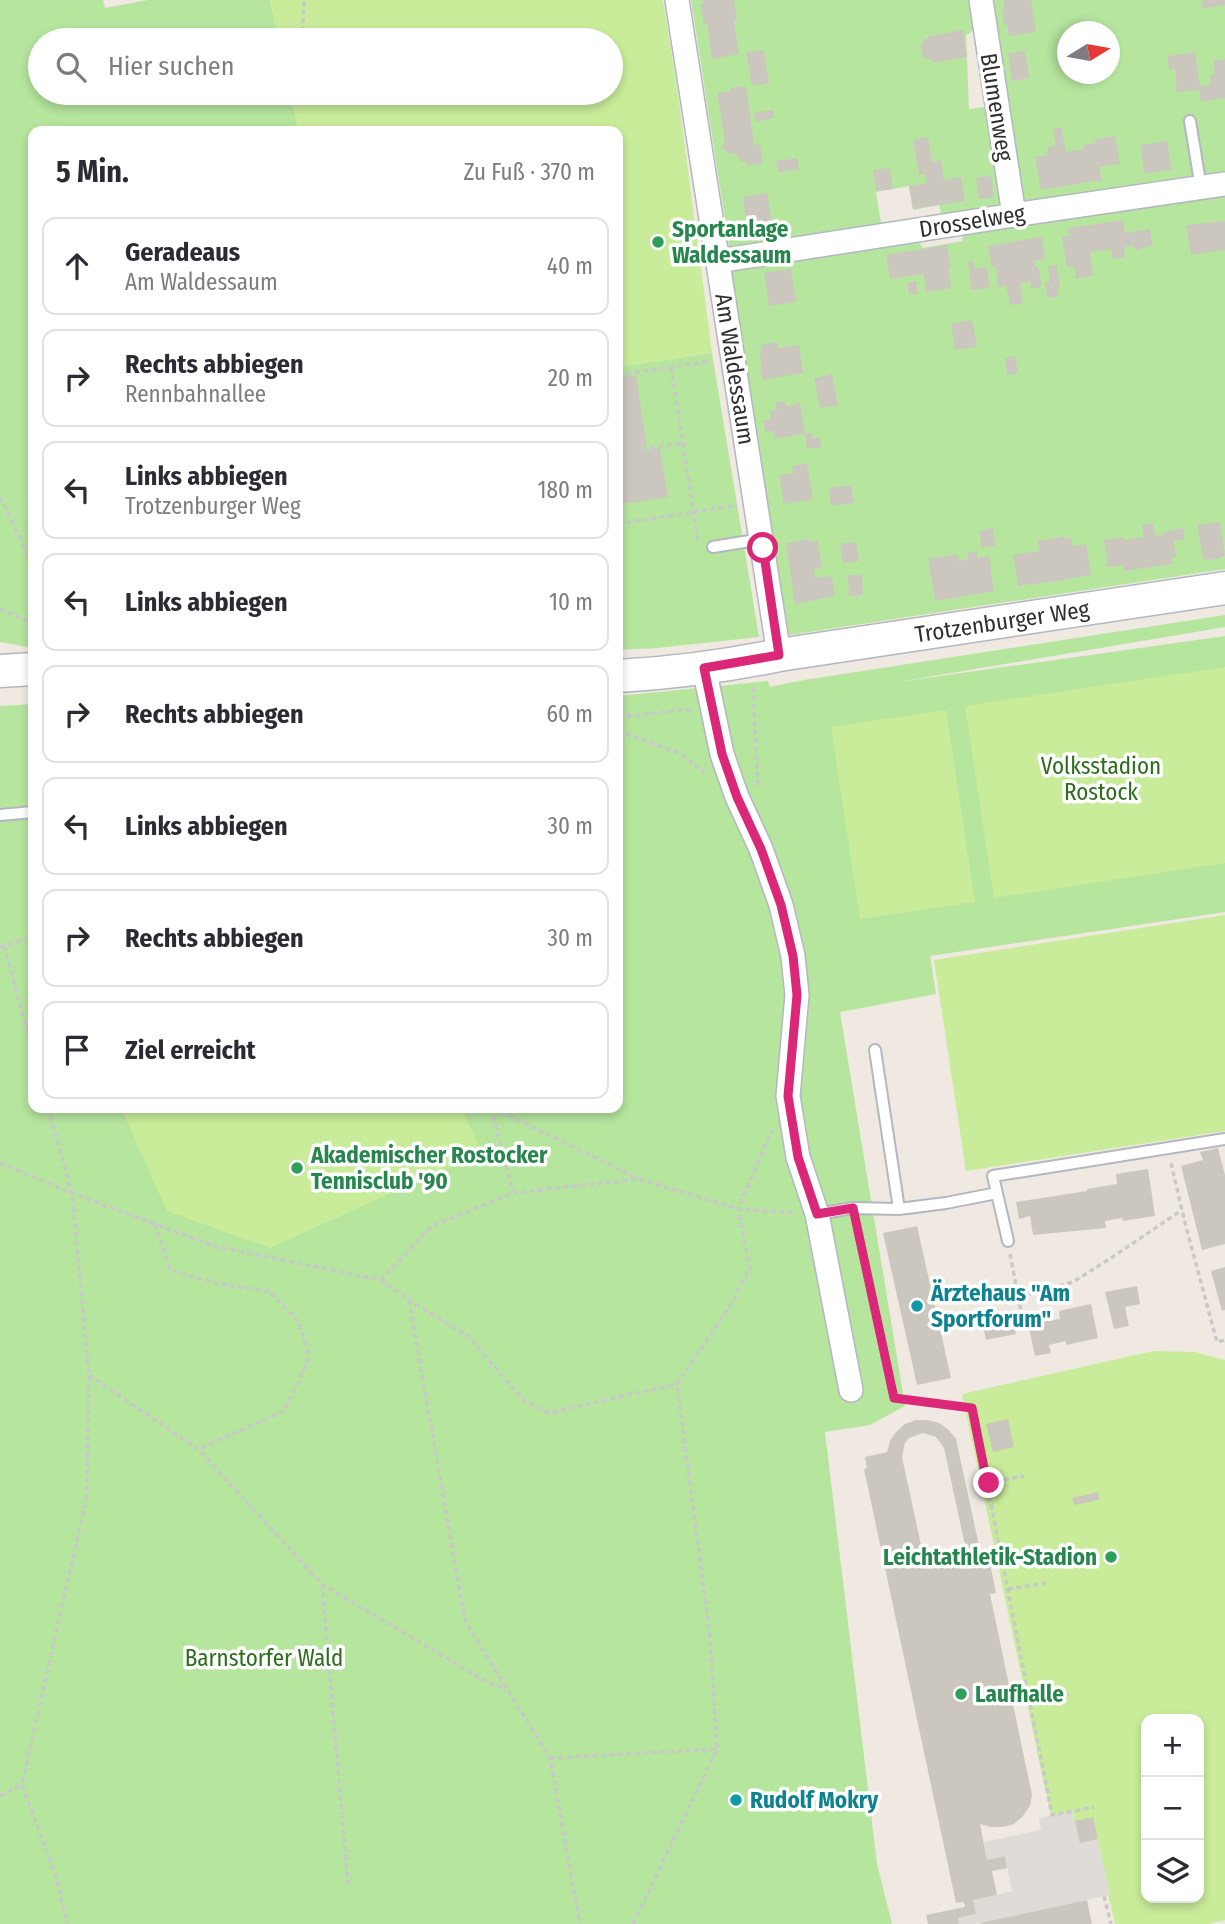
<!DOCTYPE html>
<html lang="de">
<meta charset="utf-8">
<style>
body{margin:0;font-family:"Fira Sans Condensed",sans-serif;background:#f2f2f3;color:#2b2b33}
.controls{position:absolute;right:21px;bottom:21px;display:grid;overflow:hidden;border-radius:14px;box-shadow:0 4px 10px #0003}
.controls button{width:63px;height:63px;display:grid;place-items:center;padding:0;border:0;border-bottom:2px solid #e1e1e2;background:#fff;color:#2b2b33;font:35px sans-serif}
.compass{position:absolute;left:1057px;top:21px;width:63px;height:63px;border-radius:50%;background:#fff;box-shadow:0 4px 10px #0003;rotate:79deg}
.stop{position:absolute;width:21px;height:21px;margin:-16px;border:5px solid #db2777;border-radius:50%;background:#fff}
.stop.end{background:#db2777;border-color:#fff;box-shadow:0 2px 7px #0008}
.list{margin:0;padding:0;list-style:none}
h2{display:flex;justify-content:space-between;align-items:center;height:91px;margin:0;padding:0 28px;font-size:30px}
h2 small{font-size:23px;font-weight:400;color:#7c7c81}
.list li{display:grid;grid-template-columns:46px 1fr auto;gap:21px;align-items:center;box-sizing:border-box;height:98px;margin:0 14px 14px;padding:0 14px;border:2px solid #e1e1e2;border-radius:14px}
.list b{display:block;font-size:26px;white-space:nowrap}
.list p{margin:0;font-size:23px;white-space:nowrap;color:#7c7c81}
.list em{font-size:23px;font-style:normal;color:#7c7c81}
.icon{flex:none;width:38px;height:38px;fill:none;stroke:currentColor;stroke-width:2;stroke-linecap:round;stroke-linejoin:round}
.map{position:relative;flex:none;width:1225px;height:1924px;overflow:hidden}
.search{position:absolute;background:#fff;box-shadow:0 4px 10px #0003;left:28px;top:28px;width:595px;height:77px;display:flex;align-items:center;gap:18px;box-sizing:border-box;padding:0 24px;border-radius:38px;color:#7c7c81;font-size:26px}
.panel{position:absolute;background:#fff;box-shadow:0 4px 10px #0003;left:28px;top:126px;width:595px;height:987px;border-radius:14px}
.map>svg:first-child{display:block}
.green{fill:#b6e59e;fill-rule:evenodd}
.pitch{fill:#c9ec9a;fill-rule:evenodd}
.plaza{fill:#dfdcd8}
.building{fill:#cbc7bf;fill-rule:evenodd}
.lines{fill:none;stroke-linecap:round;stroke-linejoin:round}
.lane-casing{stroke:#b4b7c1;stroke-width:14}
.street-casing{stroke:#b4b7c1;stroke-width:26}
.secondary-casing{stroke:#b4b7c1;stroke-width:35}
.path{stroke:#c9c9c9;stroke-width:3.5;stroke-dasharray:5 3.5;stroke-linecap:butt}
.lane{stroke:#fff;stroke-width:10}
.street{stroke:#fff;stroke-width:23}
.secondary{stroke:#fff;stroke-width:32}
.route{stroke:#db2777;stroke-width:9}
.leisure-dot{fill:#2e9e5b;stroke:#fff;stroke-width:2.5}
.culture-dot{fill:#0f9aa8;stroke:#fff;stroke-width:2.5}
.labels{text-anchor:middle;stroke-width:7;stroke-linejoin:round;paint-order:stroke}
.street-label{font-size:23px;fill:#2e2e2e;stroke:#fff}
.leisure-label{font-size:23px;font-weight:bold;fill:#27864d;stroke:#fff;text-anchor:start}
.park-label{font-size:23px;fill:#2c6e1b;stroke:#fff}
.culture-label{font-size:23px;font-weight:bold;fill:#0d838f;stroke:#fff;text-anchor:start}
</style>
<div class="map">
<svg width="1225" height="1924" viewBox="0 0 1225 1924">
<rect width="100%" height="100%" fill="#efe9e1"/>
<!-- green -->
<path class="green" d="M 0,0 L 103,0 L 105,8 L 148,0 L 270,0 L 279,40 L 40,40 L 40,93 L 290,93 L 299,131 L 33,131 L 33,648 L 0,642 Z
M 691,0 L 974,0 L 974,29 L 970,33 L 966,35 L 969,109 L 992,106 L 1006,208 L 942,217 L 939,205 L 913,210 L 909,186 L 876,192 L 882,229 L 730,252 Z
M 987,0 L 1225,0 L 1225,175 L 1019,208 ZM 1068,32 L 1110,32 L 1110,74 L 1068,74 Z
M 1225,197 L 1225,569 L 789,635 L 730,269 L 916,238 L 923,248 L 963,241 L 962,230 Z
M 712,353 L 759,637 L 657,648 L 618,650 L 618,367 Z
M 1225,615 L 1225,627 L 898,682 L 1225,636 L 1225,912 L 930,956 L 936,994 L 840,1012 L 905,1406 L 870,1425 L 825,1432 L 877,1864 L 892,1924 L 0,1924 L 0,706 L 33,704 L 33,1108 L 618,1108 L 618,696 L 768,681 L 770,687 L 804,680 Z"/>
<!-- pitch -->
<path class="pitch" d="M 270,0 L 663,0 L 678,94 L 712,353 L 618,367 L 618,131 L 299,131 L 290,93 L 611,93 L 611,40 L 279,40 Z
M 1225,667 L 1225,863 L 994,898 L 965,706 Z
M 946,710 L 975,902 L 860,919 L 831,727 Z
M 1225,915 L 1225,1131 L 966,1171 L 934,960 Z
M 121,1108 L 462,1108 L 481,1150 L 475,1155 L 270,1248 L 167,1211 Z
M 1153,1351 L 1194,1352 L 1225,1360 L 1225,1920 L 1208,1924 L 1115,1924 L 1096,1842 L 1058,1850 L 962,1394 ZM 1146,1719 L 1199,1719 L 1199,1898 L 1146,1898 Z"/>
<!-- plaza -->
<path class="plaza" d="M 1073,1811 L 1080,1843 L 1098,1839 L 1110,1895 L 975,1924 L 959,1924 L 958,1918 L 976,1914 L 973,1900 L 1012,1891 L 1005,1856 L 987,1860 L 984,1842 L 1041,1830 L 1039,1818 Z"/>
<!-- building -->
<path class="building" d="M 703,0 L 734,0 L 737,19 L 734,19 L 739,54 L 712,59 L 707,24 L 704,24 L 700,4 L 704,3 Z
M 1003,0 L 1031,0 L 1036,32 L 1009,36 L 1007,24 L 1004,25 L 1002,10 L 1005,9 Z
M 1204,0 L 1225,0 L 1225,5 L 1203,9 L 1201,1 Z
M 963,30 L 967,57 L 933,63 L 933,61 L 923,57 L 921,44 L 925,39 L 929,38 L 929,36 Z
M 764,50 L 769,83 L 752,86 L 746,52 Z
M 1025,51 L 1029,78 L 1012,81 L 1008,53 Z
M 1195,52 L 1200,86 L 1211,84 L 1210,75 L 1215,74 L 1213,61 L 1225,59 L 1225,98 L 1201,102 L 1199,90 L 1177,93 L 1175,69 L 1169,70 L 1167,56 Z
M 746,86 L 754,145 L 760,144 L 763,163 L 747,166 L 746,161 L 743,162 L 737,158 L 736,153 L 727,154 L 726,150 L 721,147 L 725,142 L 717,93 L 730,91 L 730,88 Z
M 773,110 L 774,118 L 756,122 L 754,113 Z
M 1061,127 L 1066,152 L 1084,149 L 1084,145 L 1096,143 L 1095,139 L 1115,136 L 1120,164 L 1099,167 L 1102,180 L 1041,190 L 1035,157 L 1047,155 L 1048,147 L 1056,145 L 1053,129 Z
M 928,137 L 932,162 L 941,160 L 944,180 L 961,177 L 965,201 L 913,209 L 909,186 L 927,183 L 925,174 L 919,175 L 913,140 Z
M 1167,141 L 1172,170 L 1145,174 L 1140,145 Z
M 797,158 L 799,169 L 778,172 L 776,161 Z
M 890,168 L 893,189 L 876,191 L 873,170 Z
M 991,176 L 994,197 L 979,199 L 976,178 Z
M 767,193 L 773,230 L 748,234 L 743,197 Z
M 1123,220 L 1125,233 L 1150,229 L 1153,246 L 1135,250 L 1134,245 L 1124,247 L 1125,257 L 1113,259 L 1111,249 L 1090,252 L 1093,276 L 1076,279 L 1074,266 L 1067,267 L 1062,237 L 1069,236 L 1068,228 Z
M 1225,221 L 1225,250 L 1191,255 L 1186,225 Z
M 1042,237 L 1045,259 L 1034,261 L 1035,266 L 1038,266 L 1042,287 L 1031,289 L 1030,282 L 1020,283 L 1023,303 L 1010,305 L 1006,285 L 998,287 L 996,267 L 992,267 L 988,246 Z
M 947,245 L 951,268 L 948,269 L 951,288 L 926,292 L 924,274 L 890,279 L 886,255 Z
M 973,261 L 974,269 L 987,267 L 990,288 L 971,290 L 968,262 Z
M 1057,265 L 1060,288 L 1057,289 L 1059,296 L 1047,298 L 1045,282 L 1050,282 L 1048,266 Z
M 791,269 L 796,302 L 769,306 L 764,273 Z
M 916,281 L 918,294 L 909,295 L 907,283 Z
M 972,320 L 977,347 L 955,350 L 951,323 Z
M 777,342 L 778,348 L 799,345 L 803,373 L 764,380 L 761,376 L 760,372 L 762,367 L 759,351 L 762,350 L 761,345 Z
M 1015,356 L 1018,373 L 1007,375 L 1005,358 Z
M 832,374 L 838,405 L 820,408 L 814,378 Z
M 636,375 L 647,445 L 642,446 L 642,451 L 660,448 L 668,497 L 618,505 L 618,378 Z
M 785,401 L 786,406 L 800,403 L 805,434 L 775,439 L 773,431 L 765,432 L 763,420 L 771,419 L 770,411 L 777,410 L 775,403 Z
M 812,432 L 813,438 L 820,437 L 821,447 L 807,449 L 805,434 Z
M 807,463 L 813,499 L 784,504 L 779,475 L 793,473 L 792,466 Z
M 851,485 L 854,503 L 831,506 L 829,488 Z
M 1220,522 L 1225,556 L 1222,556 L 1222,558 L 1206,560 L 1206,558 L 1203,559 L 1197,525 Z
M 1153,523 L 1155,536 L 1163,535 L 1163,532 L 1183,528 L 1185,539 L 1173,541 L 1176,557 L 1171,558 L 1173,564 L 1124,571 L 1123,565 L 1108,567 L 1104,540 L 1124,537 L 1124,540 L 1144,537 L 1142,525 Z
M 993,528 L 996,546 L 982,548 L 979,531 Z
M 1065,536 L 1065,539 L 1071,538 L 1073,546 L 1086,544 L 1091,575 L 1071,578 L 1071,579 L 1018,586 L 1013,555 L 1040,551 L 1038,541 Z
M 809,539 L 809,542 L 817,540 L 822,568 L 814,569 L 815,578 L 832,576 L 835,596 L 795,604 L 786,543 Z
M 856,542 L 859,561 L 843,563 L 840,544 Z
M 977,551 L 978,558 L 989,556 L 994,591 L 935,601 L 928,559 L 958,554 L 959,561 L 968,559 L 968,553 Z
M 848,575 L 862,575 L 863,595 L 849,596 Z
M 1218,1148 L 1225,1175 L 1225,1244 L 1202,1250 L 1181,1166 L 1203,1160 L 1200,1152 Z
M 1148,1169 L 1155,1216 L 1123,1221 L 1122,1218 L 1105,1221 L 1106,1228 L 1033,1235 L 1030,1216 L 1019,1219 L 1016,1202 L 1087,1191 L 1087,1189 L 1117,1184 L 1116,1174 Z
M 917,1226 L 951,1378 L 917,1385 L 883,1233 Z
M 1225,1267 L 1225,1310 L 1222,1311 L 1211,1271 Z
M 1137,1286 L 1140,1304 L 1125,1307 L 1129,1326 L 1114,1329 L 1105,1292 Z
M 1091,1304 L 1098,1338 L 1066,1345 L 1066,1341 L 1049,1345 L 1051,1353 L 1035,1356 L 1028,1324 L 1060,1319 L 1059,1311 Z
M 1011,1310 L 1016,1334 L 986,1340 L 981,1316 Z
M 1008,1419 L 1014,1447 L 993,1452 L 986,1424 Z
M 916,1420 L 928,1420 L 939,1423 L 949,1430 L 956,1439 L 981,1555 L 988,1554 L 996,1593 L 990,1594 L 1032,1795 L 1030,1806 L 1023,1816 L 1014,1824 L 1003,1827 L 991,1827 L 980,1824 L 987,1860 L 1005,1856 L 1007,1868 L 992,1871 L 997,1895 L 973,1900 L 976,1914 L 958,1918 L 959,1924 L 928,1924 L 926,1915 L 965,1907 L 964,1902 L 956,1903 L 864,1469 L 867,1468 L 865,1457 L 887,1452 L 890,1441 L 896,1432 L 905,1424 ZM 923,1433 L 936,1437 L 944,1448 L 968,1559 L 926,1568 L 902,1457 L 905,1443 L 909,1438 Z
M 1098,1492 L 1099,1500 L 1074,1505 L 1072,1498 Z
M 1093,1817 L 1098,1839 L 1080,1843 L 1075,1821 Z
M 1087,1900 L 1092,1924 L 981,1924 L 980,1923 Z"/>
<g class="lines">
<!-- lane casing -->
<g class="lane-casing">
<path id="lane" d="M 1190,121 L 1201,188
M 713,547 L 762,539
M 0,815 L 33,812
M 875,1050 L 899,1209
M 817,1214 L 853,1208 L 899,1209 L 946,1203 L 997,1193
M 1008,1241 L 993,1176 L 1225,1139"/>
</g>
<!-- street casing -->
<g class="street-casing">
<path id="street" d="M 677,0 L 779,655
M 981,0 L 1014,215
M 718,261 L 1014,215 L 1225,184
M 704,668 L 722,754 L 737,797 L 761,849 L 781,905 L 793,956 L 797,995 L 788,1096 L 798,1157 L 817,1214 L 851,1390"/>
</g>
<!-- secondary casing -->
<g class="secondary-casing">
<g id="secondary">
<path d="M 0,671 L 33,669"/>
<path id="s1" d="M 618,676 C 672,673 726,666 779,655 L 1225,588"/>
</g>
</g>
<!-- path -->
<path class="path" d="M 302,40 L 304,0
M 671,367 L 698,541
M 618,375 L 711,361
M 642,449 L 683,443
M 0,497 L 28,555 L 33,581
M 618,524 L 737,505
M 0,609 L 33,623
M 753,687 L 758,787
M 618,717 L 692,709
M 618,731 L 679,753 L 705,773
M 4,946 L 33,1053
M 0,947 L 33,937
M 48,1108 L 72,1193 L 89,1375 L 87,1495 L 22,1784 L 56,1877 L 67,1924
M 491,1108 L 513,1193
M 493,1108 L 639,1179
M 0,1163 L 72,1193 L 214,1246 L 381,1280 L 409,1300 L 469,1337 L 523,1400 L 548,1413 L 677,1384
M 1171,1163 L 1185,1223 L 1217,1342 L 1225,1340
M 856,1222 L 894,1398 L 972,1408 L 1052,1815 L 1094,1807
M 155,1224 L 170,1270 C 203,1280 235,1288 269,1291 L 298,1321 L 308,1350 L 307,1364 L 284,1411 L 198,1449
M 1010,1254 L 1023,1322
M 381,1280 L 432,1226 L 513,1193 L 639,1179 L 738,1209 L 796,1213
M 1018,1297 L 1073,1282 L 1111,1258 L 1182,1210
M 409,1300 L 465,1621 L 550,1758 L 580,1924
M 89,1375 L 198,1449 L 322,1584 L 483,1680 L 505,1689
M 987,1483 L 1024,1476
M 322,1584 L 348,1885
M 1008,1589 L 1046,1583
M 1030,1701 L 1070,1694
M 550,1758 L 717,1749
M 0,1796 L 22,1784
M 1104,1896 L 1111,1924
M 633,1924 L 717,1749 L 710,1637 L 677,1384 L 732,1303 L 750,1268 L 738,1209 L 772,1130"/>
<!-- lane -->
<use href="#lane" class="lane"/>
<!-- street -->
<use href="#street" class="street"/>
<!-- secondary -->
<use href="#secondary" class="secondary"/>
</g>
<g class="lines">
<!-- route -->
<path class="route" d="M 763,548 L 779,655 L 704,668 L 722,754 L 737,797 L 761,849 L 781,905 L 793,956 L 797,995 L 788,1096 L 798,1157 L 817,1214 L 853,1208 L 894,1398 L 972,1408 L 987,1483 L 989,1483"/>
</g>
<!-- markers -->
<g class="leisure-dot">
<circle cx="658" cy="242" r="7"/>
<circle cx="297" cy="1168" r="7"/>
<circle cx="1111" cy="1557" r="7"/>
<circle cx="961" cy="1694" r="7"/>
</g>
<g class="culture-dot">
<circle cx="917" cy="1306" r="7"/>
<circle cx="736" cy="1800" r="7"/>
</g>
<g class="labels">
<!-- street labels -->
<g class="street-label">
<text transform="translate(997 107) rotate(81)" y="8">Blumenweg</text>
<text transform="translate(972 221) rotate(-9)" y="8">Drosselweg</text>
<text transform="translate(735 369) rotate(81)" y="8">Am Waldessaum</text>
<text dy="8" stroke="none"><textPath href="#s1" startOffset="388">Trotzenburger Weg</textPath></text>
</g>
<!-- leisure labels -->
<g class="leisure-label">
<text x="672" y="237">Sportanlage<tspan x="672" dy="26">Waldessaum</tspan></text>
<text x="311" y="1163">Akademischer Rostocker<tspan x="311" dy="26">Tennisclub '90</tspan></text>
<text x="1097" y="1565" text-anchor="end">Leichtathletik-Stadion</text>
<text x="975" y="1702">Laufhalle</text>
</g>
<!-- park labels -->
<g class="park-label">
<text x="1101" y="774">Volksstadion<tspan x="1101" dy="26">Rostock</tspan></text>
<text x="264" y="1666">Barnstorfer Wald</text>
</g>
<!-- culture labels -->
<g class="culture-label">
<text x="931" y="1301">Ärztehaus "Am<tspan x="931" dy="26">Sportforum"</tspan></text>
<text x="750" y="1808">Rudolf Mokry</text>
</g>
</g>
</svg>
<div class="controls">
<button>+</button>
<button>−</button>
<button><svg class="icon" aria-label="layers" viewBox="0 0 24 24"><path d="M12 4l9 5-9 5-9-5zM3 14l9 5 9-5"/></svg></button>
</div>
<svg class="compass" viewBox="-18 -18 36 36"><path d="M0-13l5 13h-10z" fill="#e53935"/><path d="M0 13l5-13h-10z" fill="#7c7c81"/></svg>
<div class="stop" style="left:763px;top:548px"></div>
<div class="stop end" style="left:989px;top:1483px"></div>
<div class="search"><svg class="icon" aria-label="search" viewBox="0 0 24 24"><circle cx="10" cy="10" r="6"/><path d="M15 15l6 6"/></svg>Hier suchen</div>
<section class="panel">
<h2>5 Min.<small>Zu Fuß · 370 m</small></h2>
<ul class="list">
<li><svg class="icon" aria-label="ahead" viewBox="0 0 24 24"><path d="M12 20V5M6 11l6-6 6 6"/></svg><div><b>Geradeaus</b><p>Am Waldessaum</p></div><em>40 m</em></li>
<li><svg class="icon" aria-label="right" viewBox="0 0 24 24"><path d="M7 20v-9h11M14 6l5 5-5 5"/></svg><div><b>Rechts abbiegen</b><p>Rennbahnallee</p></div><em>20 m</em></li>
<li><svg class="icon" aria-label="left" viewBox="0 0 24 24"><path d="M17 20v-9H6M10 6l-5 5 5 5"/></svg><div><b>Links abbiegen</b><p>Trotzenburger Weg</p></div><em>180 m</em></li>
<li><svg class="icon" aria-label="left" viewBox="0 0 24 24"><path d="M17 20v-9H6M10 6l-5 5 5 5"/></svg><div><b>Links abbiegen</b></div><em>10 m</em></li>
<li><svg class="icon" aria-label="right" viewBox="0 0 24 24"><path d="M7 20v-9h11M14 6l5 5-5 5"/></svg><div><b>Rechts abbiegen</b></div><em>60 m</em></li>
<li><svg class="icon" aria-label="left" viewBox="0 0 24 24"><path d="M17 20v-9H6M10 6l-5 5 5 5"/></svg><div><b>Links abbiegen</b></div><em>30 m</em></li>
<li><svg class="icon" aria-label="right" viewBox="0 0 24 24"><path d="M7 20v-9h11M14 6l5 5-5 5"/></svg><div><b>Rechts abbiegen</b></div><em>30 m</em></li>
<li><svg class="icon" aria-label="arrive" viewBox="0 0 24 24"><path d="M6 21V4h12l-3 4 3 4H6"/></svg><div><b>Ziel erreicht</b></div></li>
</ul>
</section>
</div>
